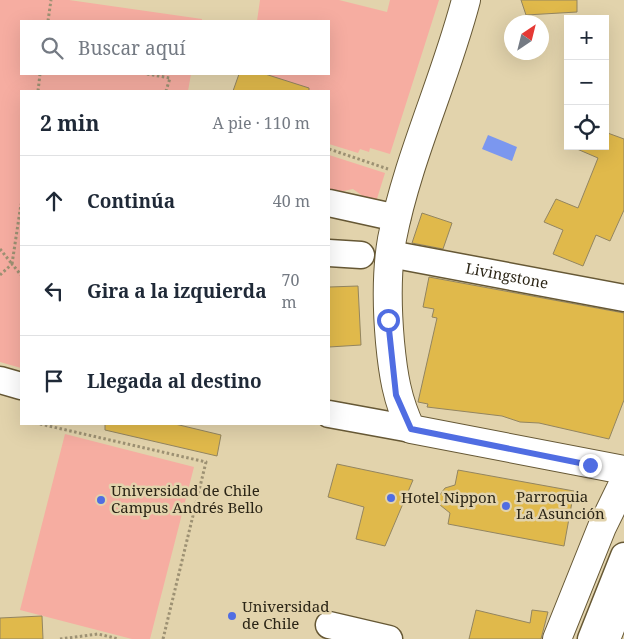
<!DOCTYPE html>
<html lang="es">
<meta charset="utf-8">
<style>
body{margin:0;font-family:"Noto Serif",serif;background:#f2f2f3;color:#1f2937}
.controls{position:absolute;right:15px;top:15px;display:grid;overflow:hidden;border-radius:0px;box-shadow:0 5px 20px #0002}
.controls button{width:45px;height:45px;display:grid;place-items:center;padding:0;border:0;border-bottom:1px solid #e0e1e3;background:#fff;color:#1f2937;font:25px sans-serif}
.compass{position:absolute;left:504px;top:15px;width:45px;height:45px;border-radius:50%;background:#fff;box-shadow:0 5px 20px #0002;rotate:35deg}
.stop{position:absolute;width:15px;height:15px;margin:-11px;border:4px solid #506de2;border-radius:50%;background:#fff}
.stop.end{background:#506de2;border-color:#fff;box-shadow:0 1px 5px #0008}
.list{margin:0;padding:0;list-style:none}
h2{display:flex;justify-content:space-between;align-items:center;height:65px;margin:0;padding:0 20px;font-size:21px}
h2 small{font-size:16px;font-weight:400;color:#747a83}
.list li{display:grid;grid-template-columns:32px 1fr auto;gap:15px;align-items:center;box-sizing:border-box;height:90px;padding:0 20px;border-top:1px solid #e0e1e3}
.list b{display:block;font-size:19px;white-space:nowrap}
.list em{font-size:16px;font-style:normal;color:#747a83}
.icon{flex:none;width:28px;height:28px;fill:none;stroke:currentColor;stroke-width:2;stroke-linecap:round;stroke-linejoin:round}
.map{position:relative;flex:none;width:624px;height:639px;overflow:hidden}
.search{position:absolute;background:#fff;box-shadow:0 5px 20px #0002;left:20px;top:20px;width:310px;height:55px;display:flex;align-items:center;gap:12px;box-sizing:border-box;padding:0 18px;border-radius:0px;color:#747a83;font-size:19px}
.panel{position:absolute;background:#fff;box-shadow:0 5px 20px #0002;left:20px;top:90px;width:310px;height:335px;border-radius:0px}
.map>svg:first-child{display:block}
.green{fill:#f6ada1}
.water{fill:#7b97ef}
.building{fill:#e0b94b;stroke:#938560}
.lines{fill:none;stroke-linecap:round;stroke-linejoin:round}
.minor-casing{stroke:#665835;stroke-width:29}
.major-casing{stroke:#665835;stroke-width:30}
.path{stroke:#9d9173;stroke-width:3;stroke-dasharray:2.5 2.5;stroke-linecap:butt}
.minor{stroke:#fff;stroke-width:26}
.major{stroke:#fff;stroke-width:28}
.route{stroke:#506de2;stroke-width:6}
.poi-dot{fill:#506de2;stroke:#e2d3ac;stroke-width:2}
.labels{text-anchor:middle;stroke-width:5;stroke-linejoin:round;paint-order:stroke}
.street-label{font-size:15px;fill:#2b2516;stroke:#e2d3ac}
.poi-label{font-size:15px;fill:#2b2516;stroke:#e2d3ac;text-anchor:start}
</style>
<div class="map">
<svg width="624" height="639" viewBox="0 0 624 639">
<rect width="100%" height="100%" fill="#e2d3ac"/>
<!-- green -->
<path class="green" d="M 0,0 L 69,0 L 202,19 L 202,21 L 21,21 L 21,74 L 191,74 L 188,91 L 21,91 L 21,368 L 0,362 Z
M 260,0 L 339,0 L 387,12 L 390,0 L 439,0 L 390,154 L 370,148 L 369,152 L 360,149 L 358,153 L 329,144 L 329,91 L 306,91 L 307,88 L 265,74 L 329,74 L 329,21 L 257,21 Z
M 329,155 L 385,173 L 375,205 L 353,189 L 329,194 Z
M 65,434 L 194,467 L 150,639 L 132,639 L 20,610 Z"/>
<!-- water -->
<path class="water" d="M 488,135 L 517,147 L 512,161 L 482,149 Z"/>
<!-- building -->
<path class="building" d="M 521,0 L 577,0 L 577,12 L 526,15 Z
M 239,74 L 265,74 L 309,88 L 309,91 L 233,91 Z
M 605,132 L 624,139 L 624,210 L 610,241 L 596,235 L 583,266 L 553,254 L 563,230 L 544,222 L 556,199 L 578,208 L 598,158 L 570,146 L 605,146 Z
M 422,213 L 452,223 L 443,249 L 412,243 Z
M 429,277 L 624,313 L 624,400 L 609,439 L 539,423 L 520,422 L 502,416 L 427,407 L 428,404 L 418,402 L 437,318 L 432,317 L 434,309 L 423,307 Z
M 358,286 L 361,345 L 329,347 L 329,287 Z
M 105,424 L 175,424 L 221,435 L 217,456 L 105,430 Z
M 337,464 L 413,480 L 385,546 L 356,539 L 364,507 L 328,497 Z
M 458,470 L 574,491 L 564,546 L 448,524 L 450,513 L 440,505 L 439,496 L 445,488 L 455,485 Z
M 476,610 L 530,623 L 532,610 L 548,612 L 541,639 L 469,639 Z
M 42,616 L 43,639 L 0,639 L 0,618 Z"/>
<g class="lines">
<!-- minor casing -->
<g class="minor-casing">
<g id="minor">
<path d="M 329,203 L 397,218"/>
<path d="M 329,253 L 361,255"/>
<path id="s1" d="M 390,254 L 624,298"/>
<path d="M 0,380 L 21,386"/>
<path d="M 329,414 L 411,429"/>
<path d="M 329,625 L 389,639"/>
<path d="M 591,639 L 624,556"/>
</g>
</g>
<!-- major casing -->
<g class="major-casing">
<path id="major" d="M 466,0 C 445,81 408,157 392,239 C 386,273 387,308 390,342 C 393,374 397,400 411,429 L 624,470
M 557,639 L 602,527 L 624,482
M 606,639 L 624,592"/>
</g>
<!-- path -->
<path class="path" d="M 48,21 L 51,0
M 147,74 L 170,78 L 166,91
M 38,91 L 40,74
M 329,149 L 388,169
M 0,249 L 12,264
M 12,264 L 21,204
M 0,275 L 12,264 L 21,275
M 40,424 L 206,462 L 163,639
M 60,639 L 98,634 L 119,639"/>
<!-- minor -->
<use href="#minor" class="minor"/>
<!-- major -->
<use href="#major" class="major"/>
</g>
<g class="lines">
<!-- route -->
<path class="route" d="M 388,320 L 396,395 L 411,429 L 590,465"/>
</g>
<!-- markers -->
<g class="poi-dot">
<circle cx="391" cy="498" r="5"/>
<circle cx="101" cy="500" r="5"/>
<circle cx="506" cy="506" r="5"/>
<circle cx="232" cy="616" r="5"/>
</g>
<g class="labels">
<!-- street labels -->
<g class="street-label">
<text dy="5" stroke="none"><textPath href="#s1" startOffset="119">Livingstone</textPath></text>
</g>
<!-- poi labels -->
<g class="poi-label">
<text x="111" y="496">Universidad de Chile<tspan x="111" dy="17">Campus Andrés Bello</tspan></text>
<text x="516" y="502">Parroquia<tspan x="516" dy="17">La Asunción</tspan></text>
<text x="401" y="503">Hotel Nippon</text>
<text x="242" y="612">Universidad<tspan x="242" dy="17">de Chile</tspan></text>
</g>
</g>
</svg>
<div class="controls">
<button>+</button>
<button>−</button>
<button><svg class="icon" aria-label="locate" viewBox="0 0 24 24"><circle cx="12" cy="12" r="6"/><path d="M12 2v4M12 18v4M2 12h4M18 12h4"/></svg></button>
</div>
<svg class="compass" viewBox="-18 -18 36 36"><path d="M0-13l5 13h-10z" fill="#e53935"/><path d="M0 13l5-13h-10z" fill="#747a83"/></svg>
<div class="stop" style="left:388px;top:320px"></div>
<div class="stop end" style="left:590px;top:465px"></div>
<div class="search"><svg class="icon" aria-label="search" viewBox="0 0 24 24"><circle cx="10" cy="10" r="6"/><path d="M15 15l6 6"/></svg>Buscar aquí</div>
<section class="panel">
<h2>2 min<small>A pie · 110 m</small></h2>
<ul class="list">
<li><svg class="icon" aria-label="ahead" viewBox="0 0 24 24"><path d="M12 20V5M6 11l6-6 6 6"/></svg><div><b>Continúa</b></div><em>40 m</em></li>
<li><svg class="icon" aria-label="left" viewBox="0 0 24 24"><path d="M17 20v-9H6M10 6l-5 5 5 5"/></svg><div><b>Gira a la izquierda</b></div><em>70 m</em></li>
<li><svg class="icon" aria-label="arrive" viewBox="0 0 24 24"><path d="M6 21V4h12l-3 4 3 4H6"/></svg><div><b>Llegada al destino</b></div></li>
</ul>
</section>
</div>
